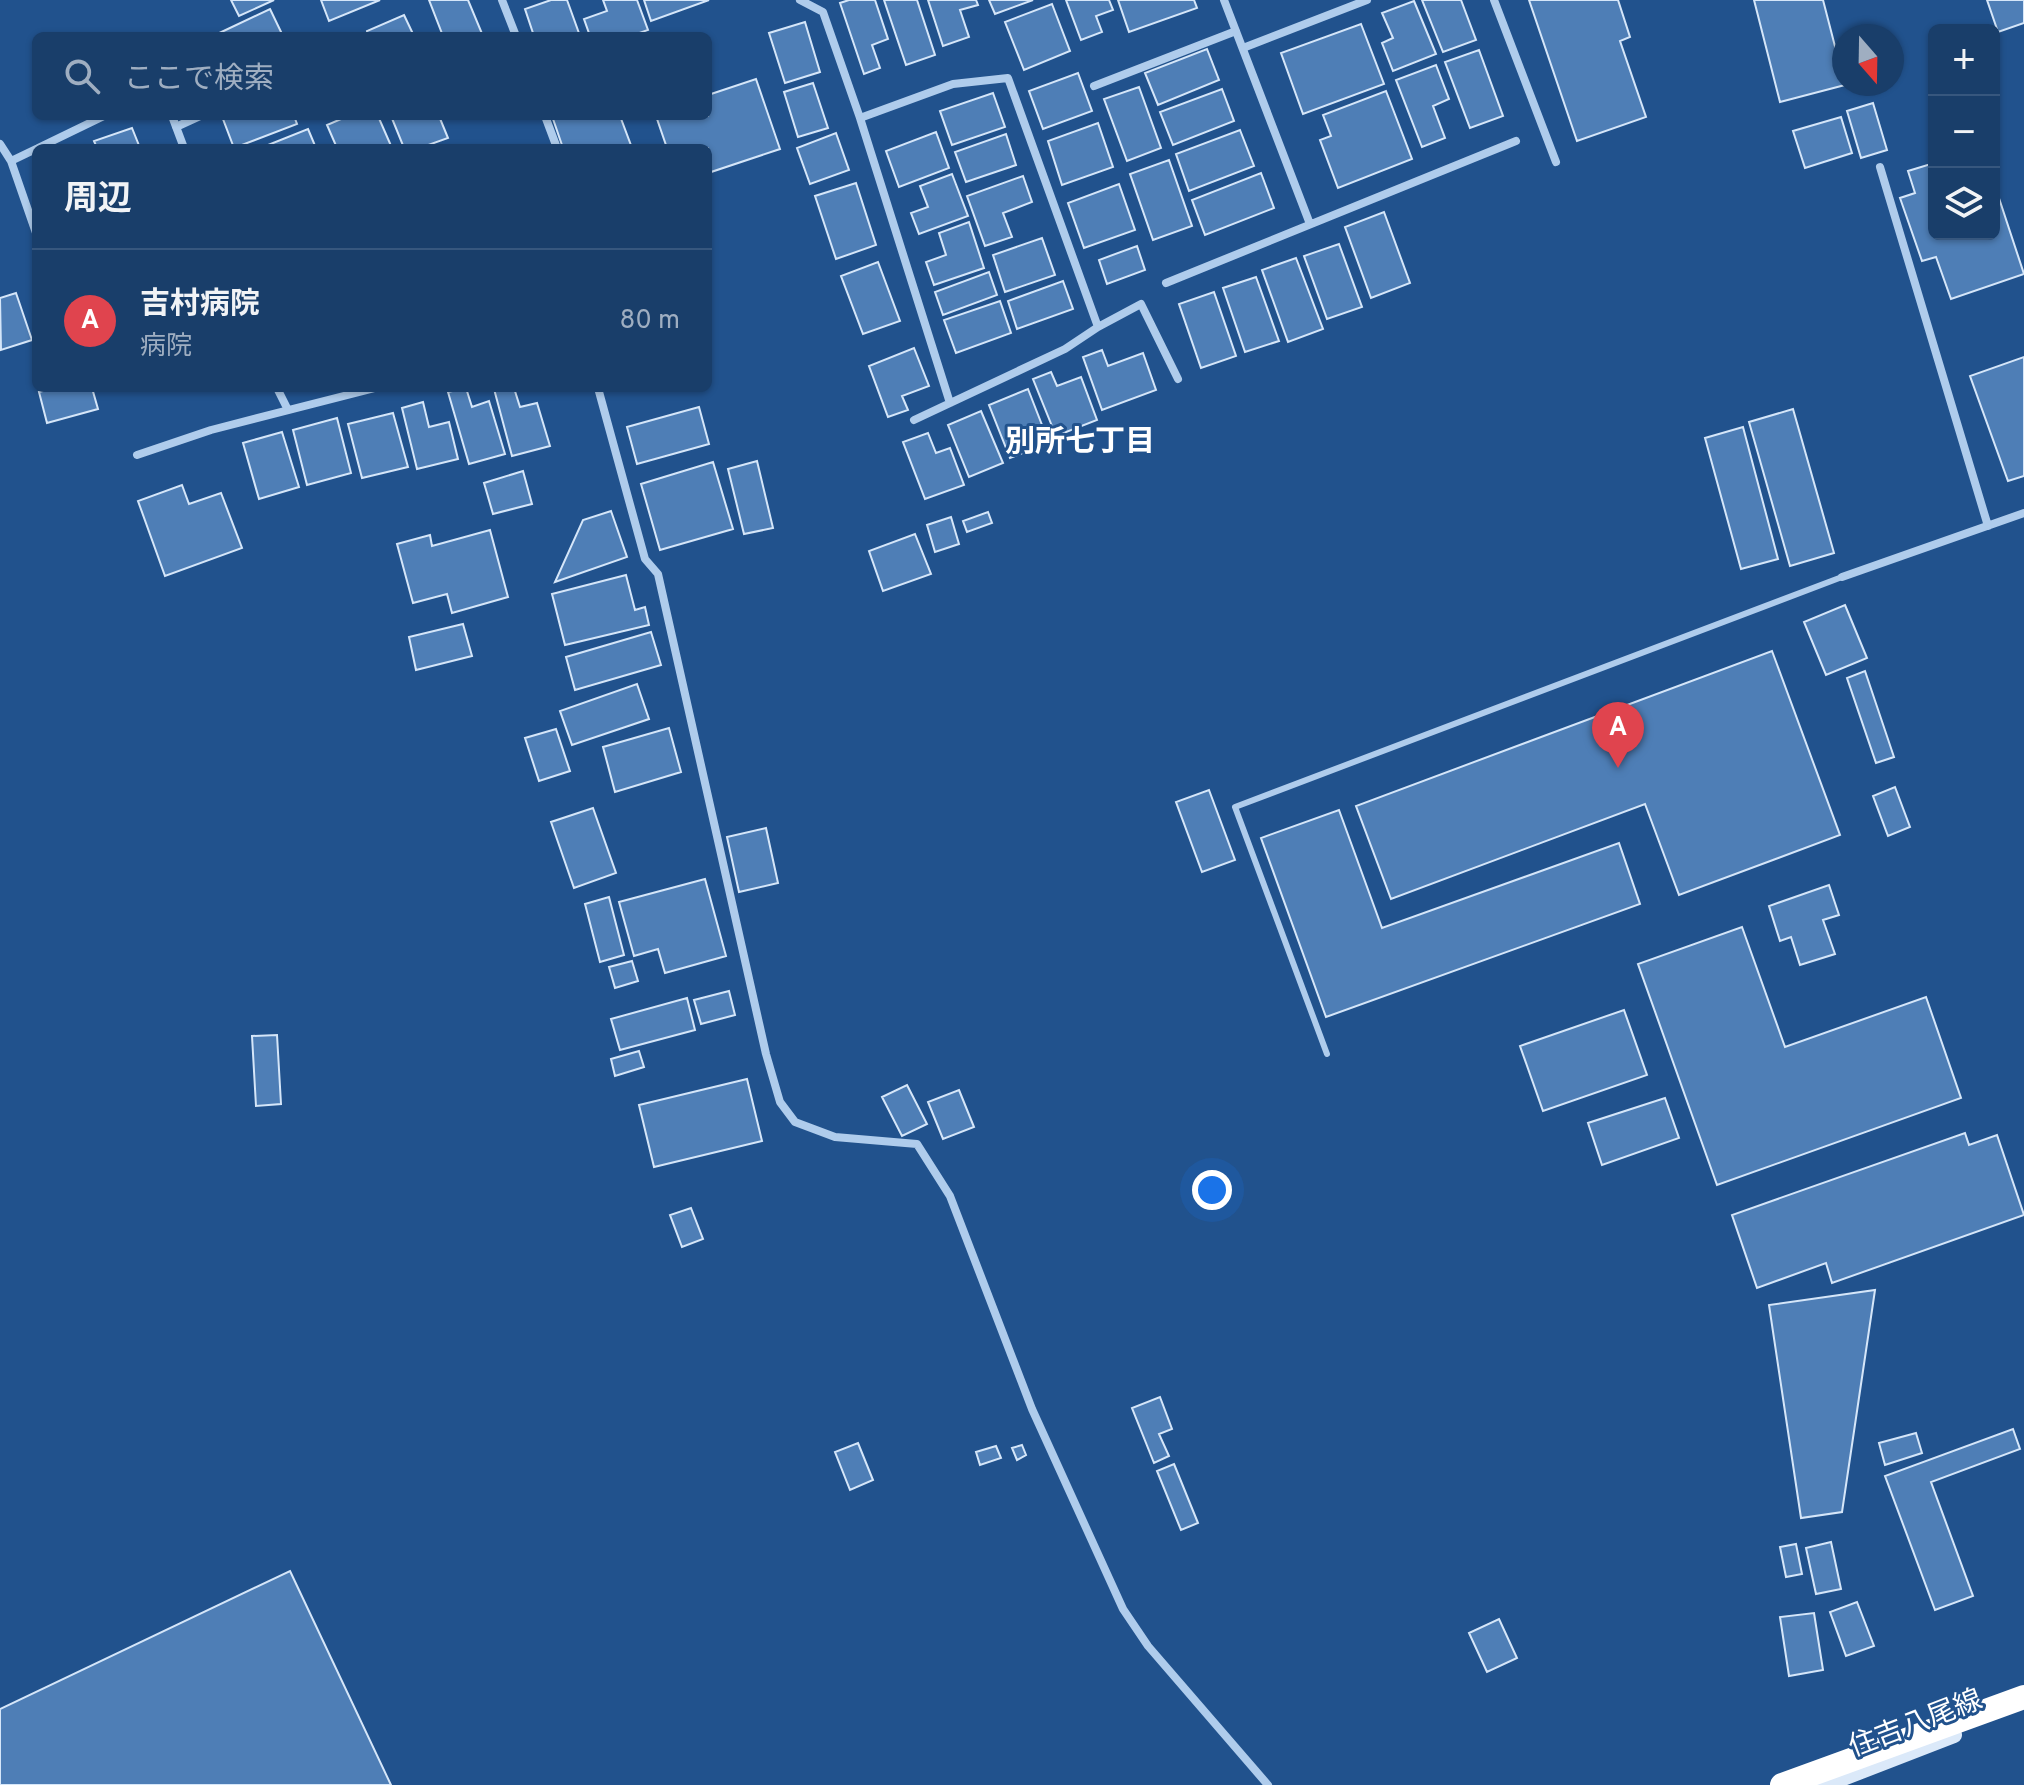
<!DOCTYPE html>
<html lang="ja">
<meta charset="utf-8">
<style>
body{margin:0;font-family:Overpass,"Noto Sans JP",sans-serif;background:#224570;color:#f1f3f6}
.controls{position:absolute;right:24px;top:24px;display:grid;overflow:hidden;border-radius:12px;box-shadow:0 2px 6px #0004}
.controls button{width:72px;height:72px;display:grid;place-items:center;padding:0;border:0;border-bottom:2px solid #37577e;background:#193e6a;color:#f1f3f6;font:40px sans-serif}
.compass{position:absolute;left:1832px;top:24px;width:72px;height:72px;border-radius:50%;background:#193e6a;box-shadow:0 2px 6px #0004;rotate:160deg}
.you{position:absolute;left:1212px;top:1190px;width:28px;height:28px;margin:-20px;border:6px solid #fff;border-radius:50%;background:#1a73e8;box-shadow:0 0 0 12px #1a73e833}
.badge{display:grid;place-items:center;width:52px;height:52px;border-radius:50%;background:#ea580c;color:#fff;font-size:26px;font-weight:700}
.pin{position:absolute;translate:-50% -66px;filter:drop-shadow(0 2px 4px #0008)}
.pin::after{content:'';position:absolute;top:42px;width:28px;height:24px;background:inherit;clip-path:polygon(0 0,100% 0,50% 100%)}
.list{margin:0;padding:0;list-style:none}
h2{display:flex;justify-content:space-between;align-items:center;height:104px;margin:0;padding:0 32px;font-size:34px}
h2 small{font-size:26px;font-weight:400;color:#9faec1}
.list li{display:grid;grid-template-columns:52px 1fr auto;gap:24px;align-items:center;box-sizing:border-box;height:144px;padding:0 32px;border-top:2px solid #37577e}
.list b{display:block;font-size:30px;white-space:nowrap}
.list p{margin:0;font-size:26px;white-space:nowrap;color:#9faec1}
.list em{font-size:26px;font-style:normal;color:#9faec1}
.icon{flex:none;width:44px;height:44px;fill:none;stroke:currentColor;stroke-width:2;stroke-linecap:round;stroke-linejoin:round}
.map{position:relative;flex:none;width:2024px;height:1785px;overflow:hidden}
.search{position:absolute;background:#193e6a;box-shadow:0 2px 6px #0004;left:32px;top:32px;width:680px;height:88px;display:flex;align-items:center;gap:20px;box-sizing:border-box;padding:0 28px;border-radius:12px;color:#9faec1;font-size:30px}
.panel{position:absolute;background:#193e6a;box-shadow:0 2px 6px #0004;left:32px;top:144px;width:680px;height:248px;border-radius:12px}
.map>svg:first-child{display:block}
.building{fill:#4e7eb6;stroke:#d5e6f9;stroke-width:2}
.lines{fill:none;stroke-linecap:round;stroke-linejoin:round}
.service{stroke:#afccec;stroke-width:6}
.minor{stroke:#afccec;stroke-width:8}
.secondary{stroke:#dbe9f9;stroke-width:16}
.motorway{stroke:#fff;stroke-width:24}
.labels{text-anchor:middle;stroke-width:6;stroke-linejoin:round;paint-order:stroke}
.street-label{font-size:28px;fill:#fff;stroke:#21528d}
.neighbourhood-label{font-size:30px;font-weight:bold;fill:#fff;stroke:#21528d}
</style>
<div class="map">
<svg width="2024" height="1785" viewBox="0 0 2024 1785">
<rect width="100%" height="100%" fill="#21528d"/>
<!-- building -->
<path class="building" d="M 231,0 L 274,0 L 239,16 Z
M 321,0 L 380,0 L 329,21 Z
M 429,0 L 468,0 L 483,36 L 443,36 Z
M 551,0 L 567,0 L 580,36 L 534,36 L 525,9 Z
M 603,0 L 637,0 L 648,30 L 631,36 L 590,36 L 584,19 L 607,11 Z
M 644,0 L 709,0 L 651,21 Z
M 849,0 L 875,0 L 888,39 L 872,45 L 880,68 L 864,74 L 840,3 Z
M 884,0 L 917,0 L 935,55 L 906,65 Z
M 928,0 L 976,0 L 978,5 L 960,10 L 969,37 L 943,46 Z
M 989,0 L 1033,0 L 995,14 Z
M 1066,0 L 1109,0 L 1113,10 L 1096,16 L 1102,32 L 1081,40 Z
M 1118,0 L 1194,0 L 1197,8 L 1129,32 Z
M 1422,0 L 1461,0 L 1476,40 L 1443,52 Z
M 1529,0 L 1618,0 L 1630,37 L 1620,41 L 1646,117 L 1577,141 Z
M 1754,0 L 1823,0 L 1845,85 L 1780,102 Z
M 1987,0 L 2024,0 L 2024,23 L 1998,32 Z
M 1414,1 L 1436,54 L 1393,71 L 1382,43 L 1393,38 L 1382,13 Z
M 1052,4 L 1070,51 L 1024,70 L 1005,22 Z
M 270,9 L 283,36 L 213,36 Z
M 404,15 L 414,36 L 368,36 L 367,31 Z
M 805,22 L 820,72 L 785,83 L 769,33 Z
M 1361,24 L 1384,84 L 1303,114 L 1281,53 Z
M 1207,49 L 1219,80 L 1158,105 L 1145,73 Z
M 1479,50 L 1503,116 L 1470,128 L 1445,62 Z
M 1436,65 L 1449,99 L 1433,106 L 1445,138 L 1422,147 L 1396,80 Z
M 1078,73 L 1092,111 L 1043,129 L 1029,91 Z
M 756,79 L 780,149 L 708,173 L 708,148 L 667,148 L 656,116 L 708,116 L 708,95 Z
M 813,83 L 828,128 L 798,137 L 784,92 Z
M 1139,87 L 1161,148 L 1127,161 L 1104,99 Z
M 1222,89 L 1234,121 L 1173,145 L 1160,112 Z
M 1386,91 L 1412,159 L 1338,188 L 1320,140 L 1331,136 L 1323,115 Z
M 993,93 L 1005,127 L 952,145 L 940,111 Z
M 1873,103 L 1887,150 L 1861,158 L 1847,111 Z
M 231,116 L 294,116 L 297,124 L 234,148 L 223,119 Z
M 348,116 L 378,116 L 392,148 L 337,148 L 327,125 Z
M 391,116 L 439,116 L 448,138 L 420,148 L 404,148 Z
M 552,116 L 620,116 L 632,148 L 563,148 Z
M 1841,117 L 1852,153 L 1805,168 L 1793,131 Z
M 1098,123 L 1113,167 L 1062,185 L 1048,141 Z
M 132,128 L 140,148 L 97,148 L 94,141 Z
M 308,129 L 316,148 L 270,148 L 268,145 Z
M 1240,130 L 1254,166 L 1189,191 L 1176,154 Z
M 936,132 L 949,168 L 899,187 L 886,151 Z
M 836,133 L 849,170 L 810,184 L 797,148 Z
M 1006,134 L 1016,165 L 966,182 L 955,152 Z
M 1169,160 L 1192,226 L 1153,240 L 1130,174 Z
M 1934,163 L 1934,234 L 1994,234 L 1994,183 L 2024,274 L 1951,299 L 1936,257 L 1922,261 L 1900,198 L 1915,193 L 1908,171 Z
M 1261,173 L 1274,208 L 1205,235 L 1192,200 Z
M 952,174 L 968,216 L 919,234 L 911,213 L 928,207 L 920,186 Z
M 1023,176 L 1032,202 L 1003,213 L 1012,237 L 985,246 L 967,196 Z
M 856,183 L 876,245 L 836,259 L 815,196 Z
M 1119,184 L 1135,230 L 1084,248 L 1068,203 Z
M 1384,212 L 1410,283 L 1371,298 L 1345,227 Z
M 969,222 L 984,268 L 934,285 L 926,262 L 946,255 L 939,233 Z
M 1042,238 L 1055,275 L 1005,292 L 993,255 Z
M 1339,244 L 1362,307 L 1327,319 L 1304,256 Z
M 1137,246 L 1145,270 L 1107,284 L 1099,260 Z
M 1296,258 L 1323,329 L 1288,342 L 1262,270 Z
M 878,262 L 900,321 L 863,334 L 841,276 Z
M 989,272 L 997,295 L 943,315 L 935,292 Z
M 1256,277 L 1279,341 L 1245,352 L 1223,288 Z
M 1063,281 L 1073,309 L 1017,329 L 1008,301 Z
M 1214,292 L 1236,356 L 1201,368 L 1179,304 Z
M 16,293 L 32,340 L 1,350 L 0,298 Z
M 1000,301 L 1011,333 L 956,353 L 944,320 Z
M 914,348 L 929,386 L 902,396 L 908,410 L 888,417 L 869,366 Z
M 1102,350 L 1108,366 L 1143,353 L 1156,390 L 1102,410 L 1083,357 Z
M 2024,357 L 2024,476 L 2008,481 L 1970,376 Z
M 1051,372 L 1057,386 L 1081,377 L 1097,420 L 1056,436 L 1033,379 Z
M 54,388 L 92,388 L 98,409 L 47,423 L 39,392 Z
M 466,388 L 472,407 L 489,401 L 505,454 L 469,464 L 448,392 Z
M 514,388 L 520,407 L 537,403 L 550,446 L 512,456 L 494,389 Z
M 1028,389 L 1049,443 L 1010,458 L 989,405 Z
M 423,402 L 429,427 L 449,422 L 458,459 L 417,469 L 402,408 Z
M 699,407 L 709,444 L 637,464 L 627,427 Z
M 1793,409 L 1834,553 L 1790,566 L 1749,422 Z
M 981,411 L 1003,463 L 969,477 L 948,425 Z
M 393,413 L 408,467 L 362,478 L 348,424 Z
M 337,418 L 351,473 L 307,485 L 293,430 Z
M 1743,427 L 1778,559 L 1741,569 L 1705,438 Z
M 282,432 L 299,487 L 259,499 L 243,443 Z
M 928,433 L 936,453 L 950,448 L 964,485 L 925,499 L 903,442 Z
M 757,461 L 773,528 L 744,534 L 728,469 Z
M 713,462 L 733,529 L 660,550 L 641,484 Z
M 523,471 L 532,504 L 493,514 L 484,483 Z
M 182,485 L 189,504 L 221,493 L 242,548 L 165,576 L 138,501 Z
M 611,511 L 627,557 L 555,582 L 583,520 Z
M 988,512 L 992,523 L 967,532 L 963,521 Z
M 951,517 L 959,544 L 935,552 L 927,525 Z
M 490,530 L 508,597 L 452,613 L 447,594 L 413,603 L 397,544 L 430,535 L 432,546 Z
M 915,534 L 931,574 L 883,591 L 869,551 Z
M 626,575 L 635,610 L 645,607 L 649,625 L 565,645 L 552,594 Z
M 1845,605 L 1867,658 L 1826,675 L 1804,622 Z
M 463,624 L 472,656 L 416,670 L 409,637 Z
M 651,632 L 661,665 L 575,690 L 566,657 Z
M 1772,651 L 1840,835 L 1679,895 L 1645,804 L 1391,899 L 1356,806 Z
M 1865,671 L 1894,757 L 1876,763 L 1847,678 Z
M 637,684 L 649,719 L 572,745 L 560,711 Z
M 669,728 L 681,772 L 615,792 L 603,747 Z
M 556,729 L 570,771 L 539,781 L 525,738 Z
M 1895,787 L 1910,827 L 1888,836 L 1873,796 Z
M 1209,790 L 1235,860 L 1202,872 L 1176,802 Z
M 593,808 L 616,873 L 574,888 L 551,822 Z
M 1339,810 L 1382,928 L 1619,843 L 1640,904 L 1326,1017 L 1261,838 Z
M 766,828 L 778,883 L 739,892 L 727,837 Z
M 705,879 L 726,956 L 665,973 L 658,949 L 634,956 L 619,902 Z
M 1829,885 L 1839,915 L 1823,920 L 1835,954 L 1800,965 L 1791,937 L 1780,941 L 1769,906 Z
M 609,897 L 624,955 L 600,962 L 585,904 Z
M 1742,927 L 1785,1047 L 1926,997 L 1961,1098 L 1717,1185 L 1638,964 Z
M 632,961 L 638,981 L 615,988 L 609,967 Z
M 729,991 L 735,1015 L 701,1024 L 694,1000 Z
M 687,998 L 695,1030 L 620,1050 L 611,1019 Z
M 1624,1010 L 1647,1075 L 1543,1111 L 1520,1046 Z
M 277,1035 L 281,1104 L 256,1106 L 252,1036 Z
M 639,1051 L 644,1067 L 615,1076 L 611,1059 Z
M 747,1079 L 762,1141 L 654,1167 L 639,1105 Z
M 907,1085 L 927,1124 L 902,1136 L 882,1097 Z
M 959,1090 L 974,1127 L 943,1139 L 928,1102 Z
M 1665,1098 L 1679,1138 L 1602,1165 L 1588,1123 Z
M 1965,1133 L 1969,1145 L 1997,1135 L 2024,1215 L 1832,1283 L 1826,1263 L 1757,1288 L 1732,1215 Z
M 691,1208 L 703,1239 L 682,1247 L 670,1215 Z
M 1875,1290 L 1842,1512 L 1801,1518 L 1769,1305 Z
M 1160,1397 L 1172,1429 L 1159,1434 L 1169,1456 L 1154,1463 L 1132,1408 Z
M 2013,1429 L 2020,1449 L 1931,1482 L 1973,1596 L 1935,1610 L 1885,1476 Z
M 1916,1433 L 1922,1453 L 1885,1465 L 1879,1443 Z
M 858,1443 L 873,1480 L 850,1490 L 835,1452 Z
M 1022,1445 L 1026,1455 L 1017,1460 L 1012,1448 Z
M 996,1446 L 1001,1458 L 980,1465 L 976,1452 Z
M 1174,1464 L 1198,1523 L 1181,1530 L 1157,1471 Z
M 1831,1542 L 1841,1589 L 1816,1594 L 1806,1548 Z
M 1796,1544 L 1802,1574 L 1786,1577 L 1780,1547 Z
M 290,1571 L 391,1785 L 0,1785 L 0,1709 Z
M 1857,1602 L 1874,1646 L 1846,1656 L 1830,1612 Z
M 1814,1613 L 1823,1670 L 1789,1676 L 1780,1617 Z
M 1499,1619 L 1517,1658 L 1487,1672 L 1469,1633 Z"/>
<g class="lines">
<!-- service -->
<path class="service" d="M 1327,1054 L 1235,807 L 1842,577"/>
<!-- minor -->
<path class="minor" d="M 502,0 L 516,36
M 800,0 L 823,12 L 860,118 L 950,403
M 1224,0 L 1310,224
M 1494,0 L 1556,162
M 1243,48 L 1367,0
M 1094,86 L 1236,31
M 172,116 L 184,148
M 545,116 L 557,148
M 860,118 L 953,84 L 1008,78 L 1098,327
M 176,127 L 200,116
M 0,144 L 11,161 L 36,233
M 38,148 L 104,116
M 11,161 L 36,149
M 1880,167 L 1988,526
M 1166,283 L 1516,141
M 277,388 L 288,410
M 598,388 L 645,559 L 658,574 L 766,1054 L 780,1102 L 795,1122 L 835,1137 L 917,1144 L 950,1196 L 1032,1409 L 1123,1609 L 1148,1646 L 1268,1785
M 914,420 L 1065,349 L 1098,327 L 1141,304 L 1178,379
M 137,455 L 211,430 L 375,388
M 1842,577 L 2024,513"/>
<!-- secondary -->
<path class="secondary" d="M 1825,1785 L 1954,1735"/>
<!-- motorway -->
<path class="motorway" d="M 1782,1785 L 2024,1697"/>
</g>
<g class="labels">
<!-- street labels -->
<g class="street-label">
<text transform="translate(1915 1722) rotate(-21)" y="10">住吉八尾線</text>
</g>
<!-- neighbourhood labels -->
<g class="neighbourhood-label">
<text x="1080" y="451">別所七丁目</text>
</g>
</g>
</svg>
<div class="controls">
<button>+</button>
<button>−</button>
<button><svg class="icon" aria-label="layers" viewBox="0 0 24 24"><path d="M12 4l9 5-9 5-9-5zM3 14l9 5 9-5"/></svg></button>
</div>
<svg class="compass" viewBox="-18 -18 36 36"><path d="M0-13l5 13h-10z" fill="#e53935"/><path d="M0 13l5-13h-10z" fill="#9faec1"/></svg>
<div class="you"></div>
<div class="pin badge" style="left:1618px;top:768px;background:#e0444e">A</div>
<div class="search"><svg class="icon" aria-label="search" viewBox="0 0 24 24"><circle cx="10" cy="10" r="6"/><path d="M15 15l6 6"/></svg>ここで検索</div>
<section class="panel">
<h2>周辺<small></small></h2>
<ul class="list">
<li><span class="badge" style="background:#e0444e">A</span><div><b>吉村病院</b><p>病院</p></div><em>80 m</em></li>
</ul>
</section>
</div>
